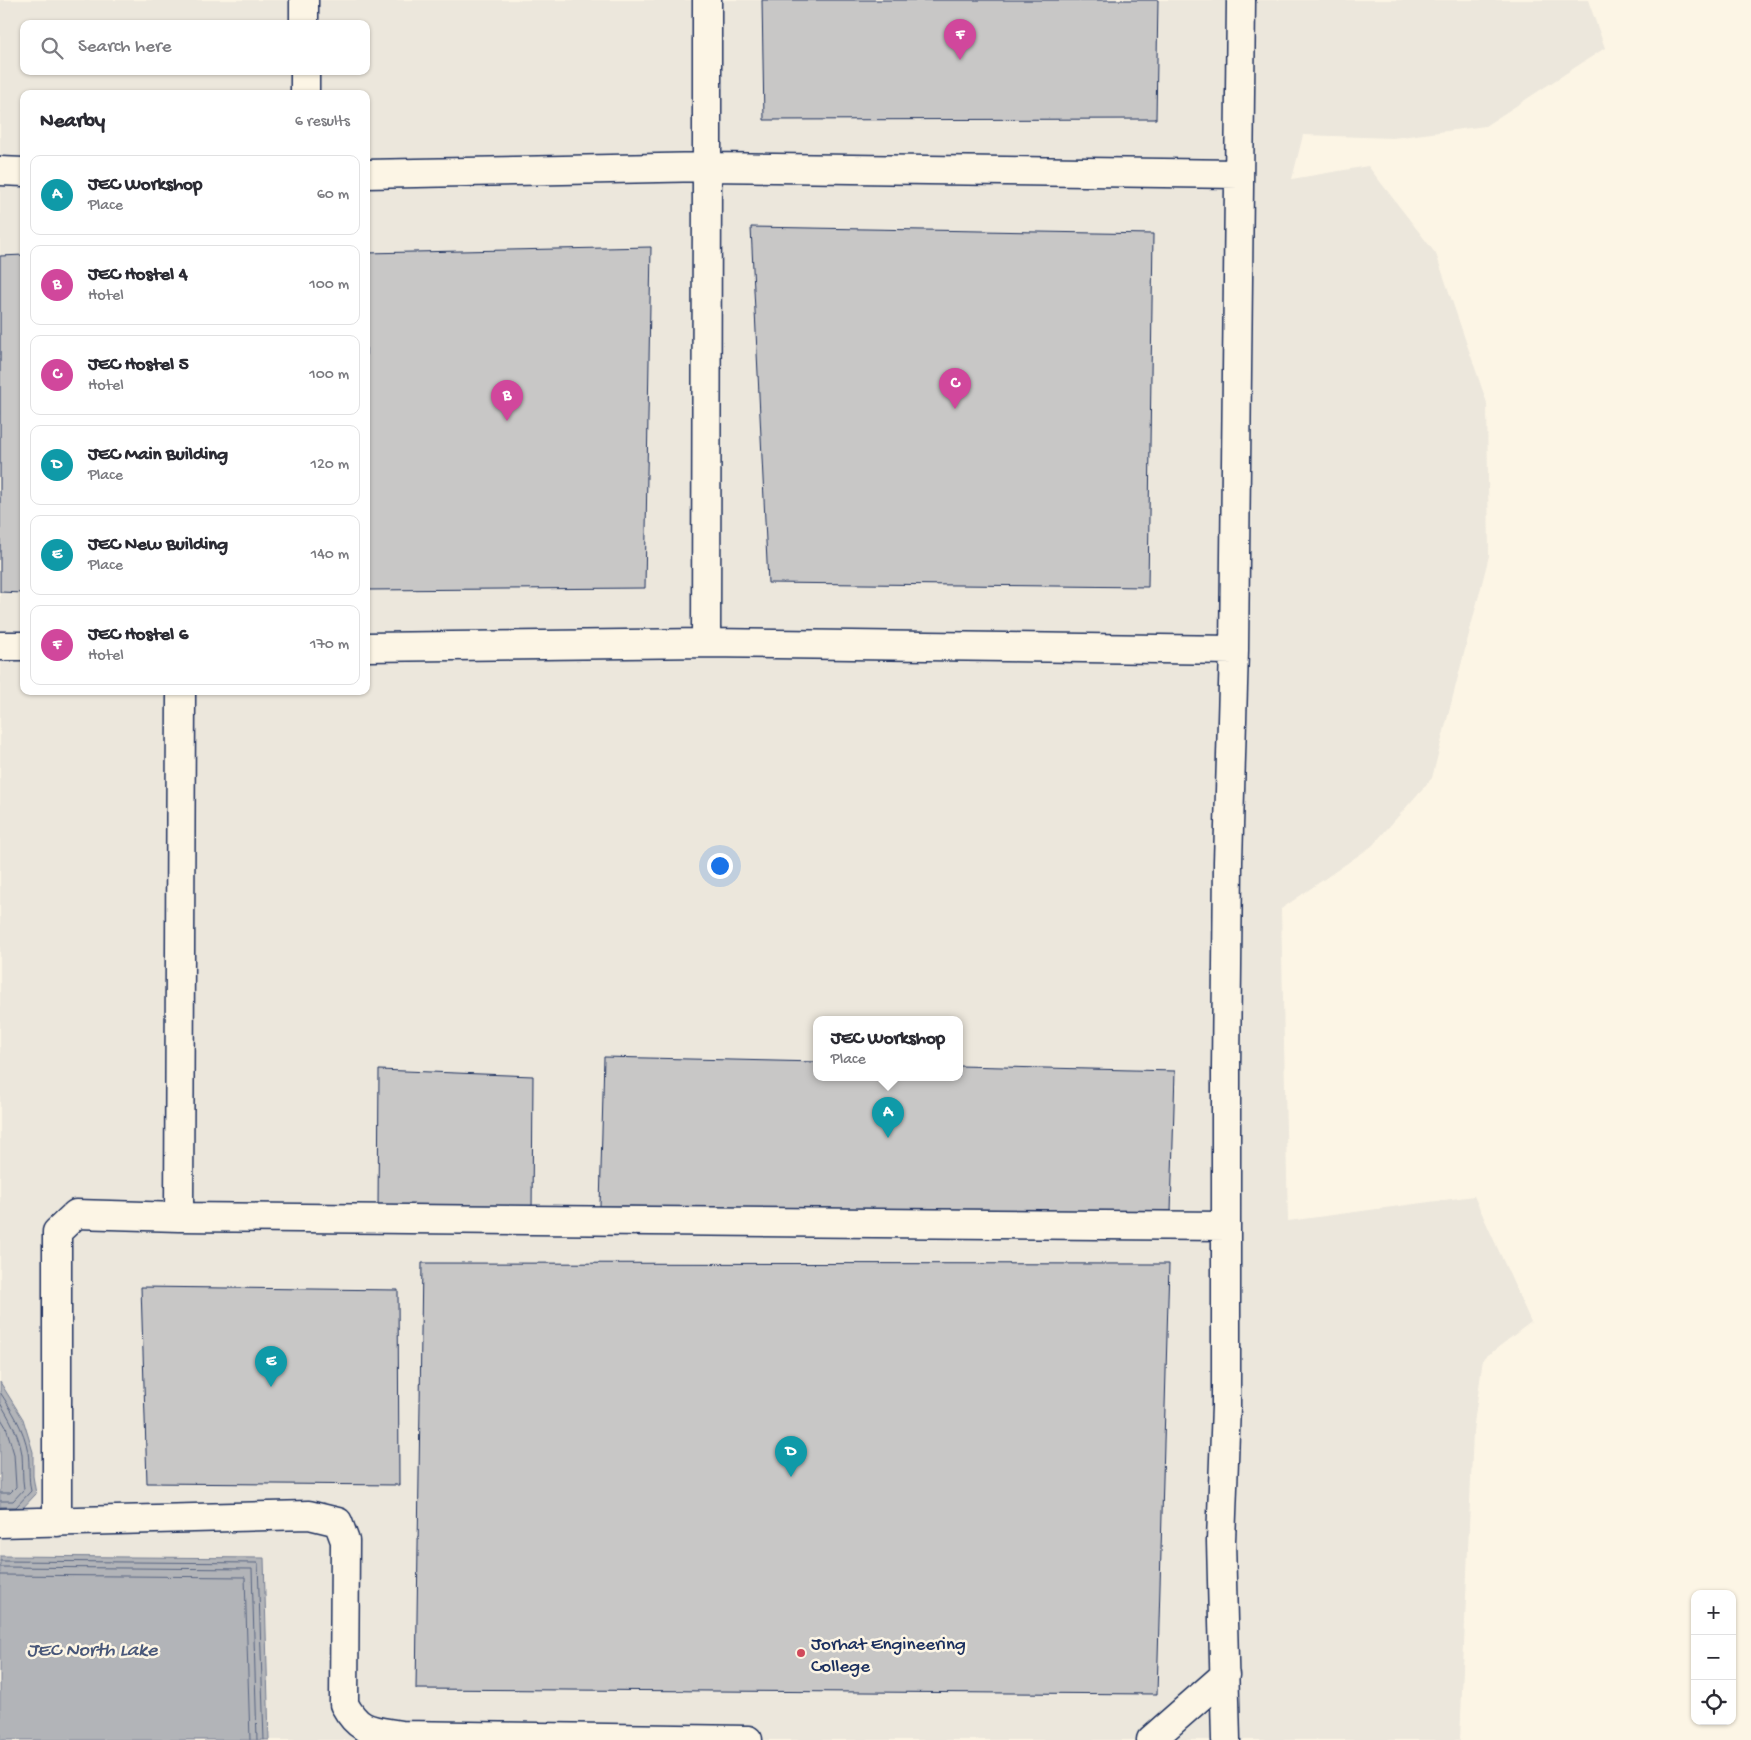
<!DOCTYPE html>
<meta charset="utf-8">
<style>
body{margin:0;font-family:"Gochi Hand",sans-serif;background:#f2f2f3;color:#2b2b33}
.controls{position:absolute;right:15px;bottom:15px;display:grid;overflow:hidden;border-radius:10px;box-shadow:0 1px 4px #0004}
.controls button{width:45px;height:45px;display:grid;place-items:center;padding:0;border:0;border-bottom:1px solid #e1e1e2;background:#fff;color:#2b2b33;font:25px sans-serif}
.you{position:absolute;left:719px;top:865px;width:18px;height:18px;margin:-12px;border:4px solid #fff;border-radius:50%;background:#1a73e8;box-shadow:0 0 0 8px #1a73e833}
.badge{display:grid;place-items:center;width:32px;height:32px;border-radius:50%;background:#7c3aed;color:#fff;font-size:16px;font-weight:700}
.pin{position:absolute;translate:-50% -41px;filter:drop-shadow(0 1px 2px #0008)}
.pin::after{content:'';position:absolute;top:26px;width:18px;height:15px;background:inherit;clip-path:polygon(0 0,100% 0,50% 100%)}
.popup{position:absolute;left:813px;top:1016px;width:150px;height:65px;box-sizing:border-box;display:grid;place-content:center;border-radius:10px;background:#fff;filter:drop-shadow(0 1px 4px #0005);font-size:16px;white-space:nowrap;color:#7c7c81}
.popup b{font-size:19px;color:#2b2b33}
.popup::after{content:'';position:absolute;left:50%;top:100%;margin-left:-10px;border:10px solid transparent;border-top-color:#fff}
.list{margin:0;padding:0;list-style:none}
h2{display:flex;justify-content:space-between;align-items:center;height:65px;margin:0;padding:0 20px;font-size:21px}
h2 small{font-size:16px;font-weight:400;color:#7c7c81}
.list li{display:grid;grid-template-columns:32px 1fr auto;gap:15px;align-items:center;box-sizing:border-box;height:80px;margin:0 10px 10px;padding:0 10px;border:1px solid #e1e1e2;border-radius:10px}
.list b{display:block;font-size:19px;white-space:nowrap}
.list p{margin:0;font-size:16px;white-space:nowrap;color:#7c7c81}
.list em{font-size:16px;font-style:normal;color:#7c7c81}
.icon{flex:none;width:28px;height:28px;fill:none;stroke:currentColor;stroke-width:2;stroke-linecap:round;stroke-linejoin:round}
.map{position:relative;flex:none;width:1751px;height:1740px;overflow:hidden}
.search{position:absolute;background:#fff;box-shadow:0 1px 4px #0004;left:20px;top:20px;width:350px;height:55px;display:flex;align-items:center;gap:12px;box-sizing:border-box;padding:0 18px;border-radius:10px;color:#7c7c81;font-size:19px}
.panel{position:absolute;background:#fff;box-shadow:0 1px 4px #0004;left:20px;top:90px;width:350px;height:605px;border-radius:10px}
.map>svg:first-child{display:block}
.built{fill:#ece7dc;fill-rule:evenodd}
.water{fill:#b2b4b8;stroke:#767f94}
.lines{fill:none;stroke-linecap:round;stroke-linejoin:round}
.shore{stroke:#576482;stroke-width:1}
.building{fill:#c8c7c6;stroke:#1b2f5e}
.street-casing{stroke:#1b2f5e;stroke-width:31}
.street{stroke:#fcf5e5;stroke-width:28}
.poi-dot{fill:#d1495b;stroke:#fcf5e5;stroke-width:2}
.labels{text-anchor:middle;stroke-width:5;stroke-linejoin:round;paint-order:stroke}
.poi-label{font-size:19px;fill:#1b2f5e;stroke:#fcf5e5;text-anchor:start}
.water-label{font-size:20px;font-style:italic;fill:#485779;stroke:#fcf5e5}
</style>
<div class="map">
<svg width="1751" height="1740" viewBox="0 0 1751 1740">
<rect width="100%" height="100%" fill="#fcf5e5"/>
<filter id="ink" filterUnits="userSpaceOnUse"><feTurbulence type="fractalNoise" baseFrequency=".02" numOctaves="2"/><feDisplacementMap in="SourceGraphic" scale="10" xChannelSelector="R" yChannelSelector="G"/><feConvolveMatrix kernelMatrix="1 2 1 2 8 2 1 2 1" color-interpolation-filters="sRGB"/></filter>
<g filter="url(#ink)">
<!-- built -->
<path class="built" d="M 0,0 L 1588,0 L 1605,48 L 1485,126 L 1393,138 L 1303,135 L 1292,179 L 1368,166 L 1436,254 L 1487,403 L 1489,556 L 1432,778 L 1372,846 L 1281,909 L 1288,1221 L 1474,1196 L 1531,1322 L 1483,1359 L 1473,1431 L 1460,1740 L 0,1740 ZM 24,24 L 366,24 L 366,71 L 24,71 ZM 24,94 L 366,94 L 366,691 L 24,691 ZM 817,1019 L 959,1019 L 959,1077 L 817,1077 Z"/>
<!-- water -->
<path class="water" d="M 0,1382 L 23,1419 L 33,1452 L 33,1476 L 36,1494 L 18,1513 L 0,1512 Z
M 0,1556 L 264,1558 L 269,1740 L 0,1740 Z"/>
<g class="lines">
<!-- shore -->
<path class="shore" d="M 0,1392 C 12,1411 24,1429 28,1452 C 30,1465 28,1478 31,1491 L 16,1507 L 0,1507
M 0,1403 C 10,1419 19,1435 22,1454 C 23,1466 22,1477 24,1489 L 13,1501 L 0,1501
M 0,1417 L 6,1427 L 14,1454 L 16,1487 L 10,1493 L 0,1493
M 0,1561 L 258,1563 L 264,1740
M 0,1567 L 252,1569 L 257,1740
M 0,1575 L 245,1577 L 250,1740"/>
</g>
<!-- building -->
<path class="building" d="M 762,0 L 1158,0 L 1156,119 L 764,120 Z
M 751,227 L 1153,234 L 1148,587 L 768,583 Z
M 651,247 L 645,588 L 366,590 L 366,253 Z
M 24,255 L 24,593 L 0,592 L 0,256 Z
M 604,1057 L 817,1062 L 817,1077 L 959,1077 L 959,1066 L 1175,1071 L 1171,1212 L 600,1206 Z
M 379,1070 L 533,1076 L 532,1212 L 378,1208 Z
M 422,1263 L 1169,1264 L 1157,1694 L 416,1689 Z
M 141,1287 L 398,1290 L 399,1485 L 147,1483 Z"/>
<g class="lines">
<!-- street casing -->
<g class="street-casing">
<path id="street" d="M 304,0 L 304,24
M 305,71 L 305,94
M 0,171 L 24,172
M 366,174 L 707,167 L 707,0
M 706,643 L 707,167 L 1239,174
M 0,646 L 24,646
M 366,647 L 706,643 L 1234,650 L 1228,862 L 1226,1069 L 1226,1406 L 1221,1541 L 1226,1740
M 1234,650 L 1241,0
M 179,1217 L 1226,1226
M 57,1522 L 57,1232 L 76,1214 L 179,1217 L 181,691
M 0,1523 L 309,1515 L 338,1522 L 345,1541 L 344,1704 C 359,1732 371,1730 401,1735 L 748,1740
M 1151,1740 L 1225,1675"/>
</g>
<!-- street -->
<use href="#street" class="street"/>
</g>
</g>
<!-- markers -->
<circle class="poi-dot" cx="801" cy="1653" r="5"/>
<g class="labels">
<!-- poi labels -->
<g class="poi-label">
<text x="811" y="1649">Jorhat Engineering<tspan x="811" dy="22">College</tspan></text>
</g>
<!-- water labels -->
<g class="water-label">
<text x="92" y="1655">JEC North Lake</text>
</g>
</g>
</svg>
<div class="controls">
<button>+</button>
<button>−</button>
<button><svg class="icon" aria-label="locate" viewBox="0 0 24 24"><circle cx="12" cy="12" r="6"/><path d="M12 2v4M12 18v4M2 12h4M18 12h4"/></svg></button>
</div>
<div class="you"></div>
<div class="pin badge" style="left:888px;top:1138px;background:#0f9aa8">A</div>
<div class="popup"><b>JEC Workshop</b>Place</div>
<div class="pin badge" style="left:507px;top:421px;background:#d1479c">B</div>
<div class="pin badge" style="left:955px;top:409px;background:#d1479c">C</div>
<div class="pin badge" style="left:791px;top:1477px;background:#0f9aa8">D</div>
<div class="pin badge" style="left:271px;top:1387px;background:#0f9aa8">E</div>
<div class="pin badge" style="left:960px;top:60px;background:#d1479c">F</div>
<div class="search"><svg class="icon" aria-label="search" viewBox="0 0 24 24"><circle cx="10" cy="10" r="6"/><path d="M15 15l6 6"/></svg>Search here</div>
<section class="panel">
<h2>Nearby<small>6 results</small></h2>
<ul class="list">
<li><span class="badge" style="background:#0f9aa8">A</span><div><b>JEC Workshop</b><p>Place</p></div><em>60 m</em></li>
<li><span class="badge" style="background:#d1479c">B</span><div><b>JEC Hostel 4</b><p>Hotel</p></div><em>100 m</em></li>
<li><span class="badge" style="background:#d1479c">C</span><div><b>JEC Hostel 5</b><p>Hotel</p></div><em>100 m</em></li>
<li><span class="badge" style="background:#0f9aa8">D</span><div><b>JEC Main Building</b><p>Place</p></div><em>120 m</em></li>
<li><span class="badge" style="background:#0f9aa8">E</span><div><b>JEC New Building</b><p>Place</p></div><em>140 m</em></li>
<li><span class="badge" style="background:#d1479c">F</span><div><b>JEC Hostel 6</b><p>Hotel</p></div><em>170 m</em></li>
</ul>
</section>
</div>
